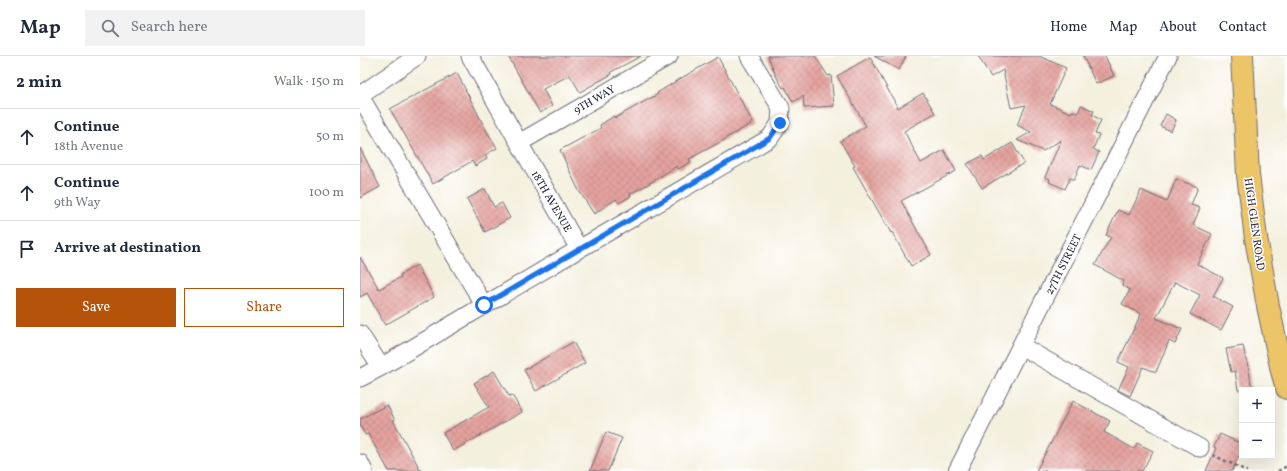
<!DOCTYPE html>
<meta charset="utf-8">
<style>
body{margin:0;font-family:Vollkorn,serif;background:#f2f2f3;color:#1f2937}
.controls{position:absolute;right:12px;bottom:12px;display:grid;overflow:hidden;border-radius:0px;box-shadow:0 4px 16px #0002}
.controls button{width:36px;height:36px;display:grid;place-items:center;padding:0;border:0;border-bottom:1px solid #e0e1e3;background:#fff;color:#1f2937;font:20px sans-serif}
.stop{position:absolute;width:12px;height:12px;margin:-9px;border:3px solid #1a73e8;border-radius:50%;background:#fff}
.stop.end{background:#1a73e8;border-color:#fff;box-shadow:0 1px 4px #0008}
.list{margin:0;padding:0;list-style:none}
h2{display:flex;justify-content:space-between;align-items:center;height:52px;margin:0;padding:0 16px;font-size:17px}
h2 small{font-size:13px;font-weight:400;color:#747a83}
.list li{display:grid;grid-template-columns:26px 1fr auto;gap:12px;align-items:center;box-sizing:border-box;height:56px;padding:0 16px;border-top:1px solid #e0e1e3}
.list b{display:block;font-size:15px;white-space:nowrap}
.list p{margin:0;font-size:13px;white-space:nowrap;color:#747a83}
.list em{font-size:13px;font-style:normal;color:#747a83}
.actions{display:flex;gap:8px;padding:12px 16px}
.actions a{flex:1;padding:9px 0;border:1px solid #b45309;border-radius:0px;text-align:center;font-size:14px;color:#b45309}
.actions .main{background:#b45309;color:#fff}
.icon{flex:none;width:22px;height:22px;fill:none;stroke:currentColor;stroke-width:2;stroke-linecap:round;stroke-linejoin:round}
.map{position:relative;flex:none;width:927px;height:415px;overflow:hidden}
header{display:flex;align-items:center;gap:24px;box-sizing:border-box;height:56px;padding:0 20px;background:#fff;border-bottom:1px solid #e0e1e3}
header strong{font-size:19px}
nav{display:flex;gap:22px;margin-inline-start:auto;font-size:14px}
.search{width:280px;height:36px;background:#f2f2f3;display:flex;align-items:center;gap:10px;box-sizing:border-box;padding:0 14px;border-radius:0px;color:#747a83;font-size:15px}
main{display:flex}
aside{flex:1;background:#fff}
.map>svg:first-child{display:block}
.building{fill:url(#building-cross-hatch)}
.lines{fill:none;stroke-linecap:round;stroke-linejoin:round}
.minor-casing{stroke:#6c6a74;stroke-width:19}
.major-casing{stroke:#6c6a74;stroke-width:24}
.path{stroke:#6c6a74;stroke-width:2.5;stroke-dasharray:3 3;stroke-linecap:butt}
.minor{stroke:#fff;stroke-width:17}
.major{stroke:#edc569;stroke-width:22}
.route{stroke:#1a73e8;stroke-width:5}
.labels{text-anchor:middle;stroke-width:3;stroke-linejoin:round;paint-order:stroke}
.street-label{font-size:11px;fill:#22223b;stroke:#fff}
</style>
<header>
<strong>Map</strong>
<div class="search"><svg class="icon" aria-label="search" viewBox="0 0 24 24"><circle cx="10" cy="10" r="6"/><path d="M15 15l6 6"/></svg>Search here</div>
<nav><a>Home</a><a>Map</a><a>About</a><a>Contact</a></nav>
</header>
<main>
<aside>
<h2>2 min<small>Walk · 150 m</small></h2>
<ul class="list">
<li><svg class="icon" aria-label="ahead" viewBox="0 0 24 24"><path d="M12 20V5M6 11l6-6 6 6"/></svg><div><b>Continue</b><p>18th Avenue</p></div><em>50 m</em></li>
<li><svg class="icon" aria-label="ahead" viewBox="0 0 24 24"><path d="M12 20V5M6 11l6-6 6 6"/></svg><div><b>Continue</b><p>9th Way</p></div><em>100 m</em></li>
<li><svg class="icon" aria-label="arrive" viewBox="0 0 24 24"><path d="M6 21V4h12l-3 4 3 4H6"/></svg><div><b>Arrive at destination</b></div></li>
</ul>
<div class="actions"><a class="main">Save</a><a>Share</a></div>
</aside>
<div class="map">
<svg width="927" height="415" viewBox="0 0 927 415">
<defs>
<pattern id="building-cross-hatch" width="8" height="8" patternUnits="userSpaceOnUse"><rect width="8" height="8" fill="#e4a29e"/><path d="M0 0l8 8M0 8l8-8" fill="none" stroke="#c38b89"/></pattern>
</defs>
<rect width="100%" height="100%" fill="#fff"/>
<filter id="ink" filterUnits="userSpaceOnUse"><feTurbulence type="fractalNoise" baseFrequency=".025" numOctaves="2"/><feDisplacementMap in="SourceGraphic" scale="8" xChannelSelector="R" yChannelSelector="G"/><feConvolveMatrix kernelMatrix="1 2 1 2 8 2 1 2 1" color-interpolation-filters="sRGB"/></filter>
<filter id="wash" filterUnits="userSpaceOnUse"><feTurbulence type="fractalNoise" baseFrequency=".012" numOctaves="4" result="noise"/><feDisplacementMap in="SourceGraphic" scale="16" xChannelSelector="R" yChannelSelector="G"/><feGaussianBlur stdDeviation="0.9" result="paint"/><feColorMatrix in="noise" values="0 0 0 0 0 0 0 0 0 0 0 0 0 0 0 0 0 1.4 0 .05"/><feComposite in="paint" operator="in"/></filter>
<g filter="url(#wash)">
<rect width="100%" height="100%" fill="#f4f0de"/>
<g id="blocks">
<!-- building -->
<path class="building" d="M 148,0 L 281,0 L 251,16 L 252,18 L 220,36 L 210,19 L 183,33 L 192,50 L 180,57 Z
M 408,0 L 455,0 L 468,20 L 471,19 L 474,50 L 444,52 L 443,40 L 433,46 L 425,31 L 423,32 L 415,18 Z
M 514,0 L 546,0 L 539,14 Z
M 618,0 L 679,0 L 706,12 L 690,48 L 711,57 L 712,55 L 718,57 L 721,49 L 734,55 L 732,59 L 741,64 L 735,78 L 739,79 L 733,93 L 739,96 L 731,114 L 720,109 L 714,124 L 710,122 L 705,133 L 689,126 L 690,123 L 685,121 L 701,84 L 683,95 L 657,84 L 671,76 L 657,69 L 666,49 L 651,52 L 643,14 L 631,21 Z
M 723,0 L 745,0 L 754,20 L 736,28 Z
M 358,1 L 393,67 L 366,82 L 366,83 L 329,103 L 331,106 L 318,113 L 317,110 L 290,127 L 270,138 L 271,140 L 259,147 L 256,143 L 234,158 L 218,133 L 200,94 L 241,72 L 240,69 L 254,60 L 255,62 L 298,38 L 297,37 L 318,24 Z
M 510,1 L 538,52 L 563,37 L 575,57 L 544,75 L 561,107 L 584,94 L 596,115 L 541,145 L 571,199 L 551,210 L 532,176 L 531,177 L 493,111 L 495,110 L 480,85 L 506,70 L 477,20 Z
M 97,17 L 125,72 L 137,92 L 125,99 L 127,103 L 115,110 L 112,105 L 73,128 L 30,53 Z
M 806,58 L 816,64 L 811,75 L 800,70 Z
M 652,87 L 664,107 L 622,132 L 607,108 L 622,100 L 624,104 Z
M 0,92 L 20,131 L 0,142 Z
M 816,123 L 838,131 L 831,149 L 840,152 L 833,169 L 852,178 L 837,208 L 863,222 L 853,240 L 873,251 L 861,274 L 830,258 L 840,239 L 815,226 L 796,262 L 822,273 L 815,288 L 809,285 L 796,316 L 783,311 L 770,340 L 758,334 L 769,311 L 758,306 L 781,258 L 762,248 L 770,234 L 762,229 L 764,225 L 735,209 L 751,181 L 746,179 L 758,154 L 769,159 L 781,134 L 807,146 Z
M 125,133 L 134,151 L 142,147 L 150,162 L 125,176 L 107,143 Z
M 0,201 L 19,233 L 41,221 L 40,219 L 57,209 L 74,241 L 25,269 L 7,237 L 0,241 Z
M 213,286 L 225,307 L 176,335 L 164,314 Z
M 883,290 L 889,314 L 892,334 L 878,334 L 875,315 L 871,316 L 866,293 Z
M 134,315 L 149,340 L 152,339 L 162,356 L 93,395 L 83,377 L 129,351 L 114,327 Z
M 713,345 L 750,365 L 744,376 L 774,393 L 777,387 L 793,395 L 782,415 L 676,415 Z
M 27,349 L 35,364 L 33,364 L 61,415 L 29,415 L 8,378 L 5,379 L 0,369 L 0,363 Z
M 246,376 L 262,382 L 248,415 L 230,415 Z
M 860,378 L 882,388 L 882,393 L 872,415 L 846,415 L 856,392 L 854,391 Z"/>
</g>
</g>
<g filter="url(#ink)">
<use href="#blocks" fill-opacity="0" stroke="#6c6a74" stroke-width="1"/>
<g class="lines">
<!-- minor casing -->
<g class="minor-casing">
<path id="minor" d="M 0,39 L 57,0
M 0,40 L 124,249
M 159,87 L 309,0
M 219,193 L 410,82 L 420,67 L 421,52 L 389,0
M 0,278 L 21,311
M 661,290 L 840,392
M 0,322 L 21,311 L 219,193 L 110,0
M 0,407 L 4,415
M 597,415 L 808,0"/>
</g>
<!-- major casing -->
<g class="major-casing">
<path id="major" d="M 882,0 L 888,119 L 896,182 L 908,250 L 922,315 L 927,332"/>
</g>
<!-- path -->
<path class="path" d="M 853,399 L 887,415
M 918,415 L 927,410"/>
<!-- minor -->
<use href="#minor" class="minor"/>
<!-- major -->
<use href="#major" class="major"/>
</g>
</g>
<g class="lines" filter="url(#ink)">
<!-- route -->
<path class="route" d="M 124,249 L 410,82 L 420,67"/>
</g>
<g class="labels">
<!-- street labels -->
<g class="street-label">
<text transform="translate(234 43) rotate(-30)" y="4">9TH WAY</text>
<text transform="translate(192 145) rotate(60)" y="4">18TH AVENUE</text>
<text transform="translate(895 168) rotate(82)" y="4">HIGH GLEN ROAD</text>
<text transform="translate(703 208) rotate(-63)" y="4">27TH STREET</text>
</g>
</g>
</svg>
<div class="controls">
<button>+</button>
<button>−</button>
</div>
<div class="stop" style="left:124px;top:249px"></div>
<div class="stop end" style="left:420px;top:67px"></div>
</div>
</main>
